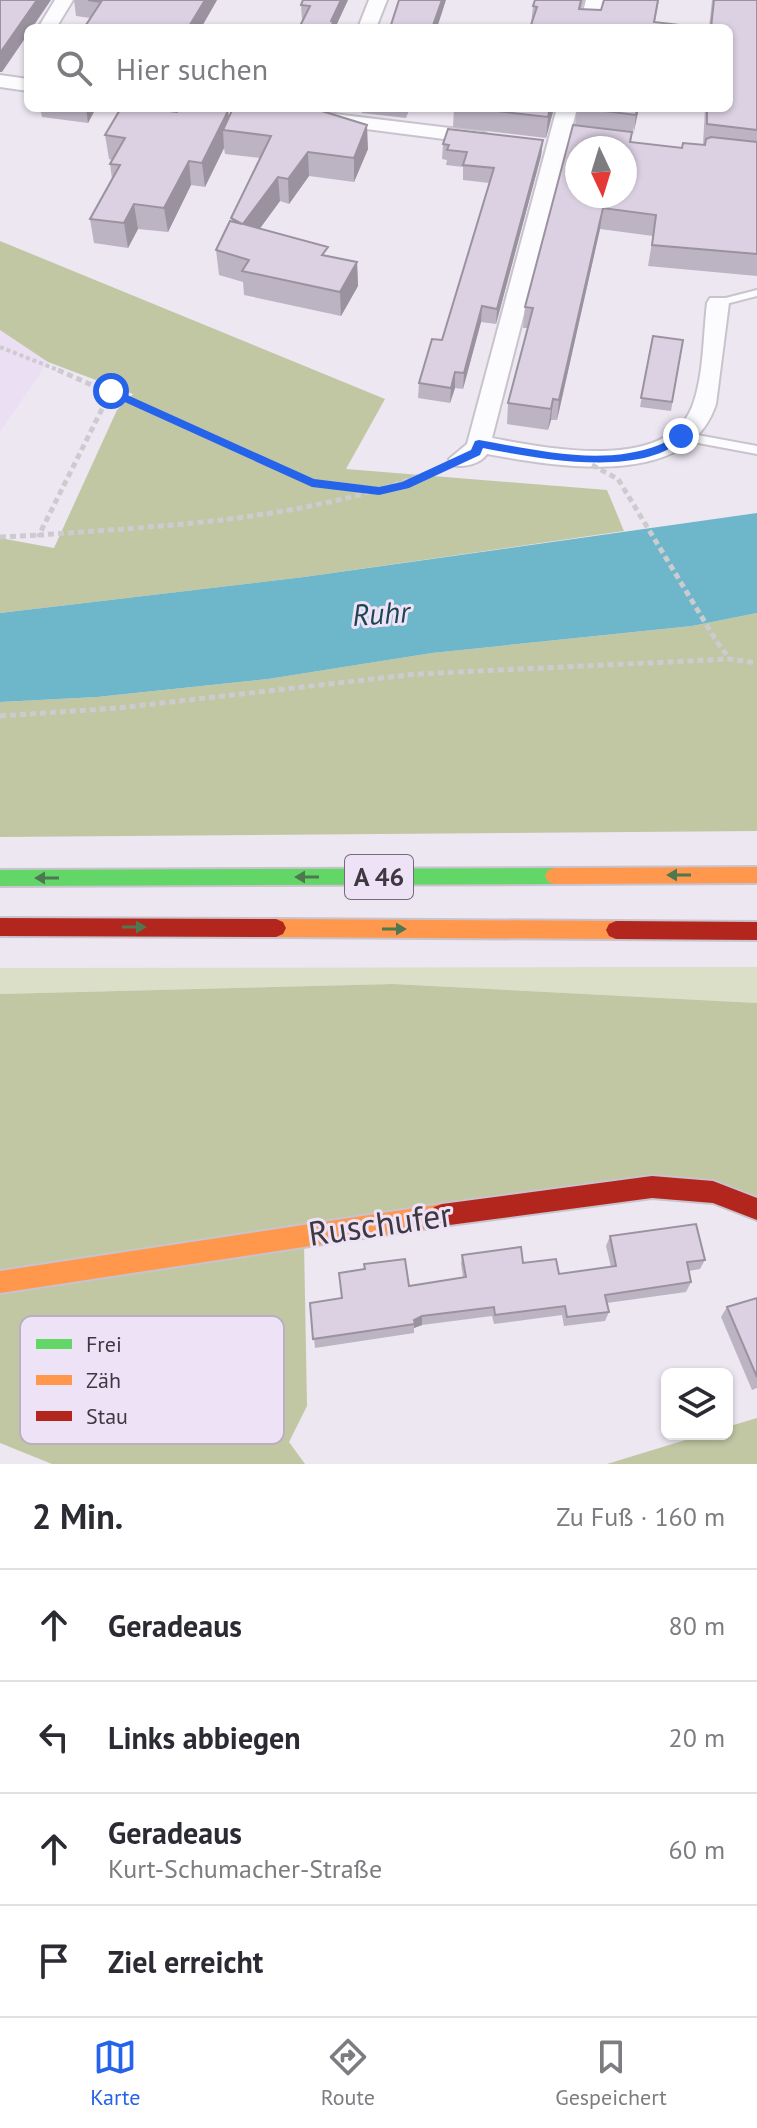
<!DOCTYPE html>
<html lang="de">
<meta charset="utf-8">
<style>
body{margin:0;font-family:"PT Sans",sans-serif;background:#f7f7f7;color:#2b2b33}
.controls{position:absolute;right:24px;bottom:24px;display:grid;overflow:hidden;border-radius:12px;box-shadow:0 2px 6px #0004}
.controls button{width:72px;height:72px;display:grid;place-items:center;padding:0;border:0;border-bottom:2px solid #e1e1e2;background:#fff;color:#2b2b33;font:40px sans-serif}
.compass{position:absolute;left:565px;top:136px;width:72px;height:72px;border-radius:50%;background:#fff;box-shadow:0 2px 6px #0004;rotate:176deg}
.stop{position:absolute;width:24px;height:24px;margin:-18px;border:6px solid #2563eb;border-radius:50%;background:#fff}
.stop.end{background:#2563eb;border-color:#fff;box-shadow:0 2px 8px #0008}
.list{margin:0;padding:0;list-style:none}
h2{display:flex;justify-content:space-between;align-items:center;height:104px;margin:0;padding:0 32px;font-size:34px}
h2 small{font-size:26px;font-weight:400;color:#7c7c81}
.list li{display:grid;grid-template-columns:52px 1fr auto;gap:24px;align-items:center;box-sizing:border-box;height:112px;padding:0 32px;border-top:2px solid #e1e1e2}
.list b{display:block;font-size:30px;white-space:nowrap}
.list p{margin:0;font-size:26px;white-space:nowrap;color:#7c7c81}
.list em{font-size:26px;font-style:normal;color:#7c7c81}
.icon{flex:none;width:44px;height:44px;fill:none;stroke:currentColor;stroke-width:2;stroke-linecap:round;stroke-linejoin:round}
.map{position:relative;flex:none;width:757px;height:1464px;overflow:hidden}
.search{position:absolute;background:#fff;box-shadow:0 2px 6px #0004;left:24px;right:24px;top:24px;height:88px;display:flex;align-items:center;gap:20px;box-sizing:border-box;padding:0 28px;border-radius:12px;color:#7c7c81;font-size:30px}
.sheet{height:552px;background:#fff}
nav{display:flex;justify-content:space-around;align-items:center;box-sizing:border-box;height:112px;border-top:2px solid #e1e1e2;background:#fff;font-size:22px;color:#7c7c81}
nav a{display:grid;justify-items:center;gap:4px}
nav .on{color:#2563eb}
.map>svg:first-child{display:block}
.built{fill:#eadff3}
.green{fill:#dbdfc8}
.forest{fill:#c1c7a3}
.water{fill:#6eb6ca}
.lines{fill:none;stroke-linecap:round;stroke-linejoin:round}
.lane-casing{stroke:#c8c3cc;stroke-width:4}
.street-casing{stroke:#c8c3cc;stroke-width:4}
.fast-casing{stroke:#c8c3cc;stroke-width:4}
.slow-casing{stroke:#c8c3cc;stroke-width:4}
.jam-casing{stroke:#c8c3cc;stroke-width:4}
.path-far1{stroke:#cdcbcf;stroke-width:4;stroke-dasharray:4 3;stroke-linecap:butt}
.path{stroke:#cdcbcf;stroke-width:5;stroke-dasharray:6 4;stroke-linecap:butt}
.lane{fill:#fcfbfd;fill-rule:evenodd}
.street{fill:#fcfbfd;fill-rule:evenodd}
.fast{fill:#63d668;fill-rule:evenodd}
.slow{fill:#ff974d;fill-rule:evenodd}
.jam{fill:#b3261e;fill-rule:evenodd}
.path-bridge{stroke:#cdcbcf;stroke-width:5;stroke-dasharray:6 4;stroke-linecap:butt}
.wall{fill:#bdb4c3}
.shaded-wall{fill:#9a929f}
.building{fill:#dcd1e3;stroke:#9a929f;stroke-width:2;fill-rule:evenodd}
.oneway{fill:#4d7851}
.route{fill:#2563eb}
.labels{text-anchor:middle;stroke-width:6;stroke-linejoin:round;paint-order:stroke}
.shield{fill:#eee2f7;stroke:#736c78;stroke-width:2}
.shield-label{font-size:26px;font-weight:bold;fill:#3e3941}
.water-label{font-size:30px;font-style:italic;fill:#194651;stroke:#eee2f7}
.near-street-label{font-size:34px;fill:#3e3941;stroke:#eee2f7}
.key{fill:#eee2f7;stroke:#b9afc0;stroke-width:2}
.key-label{font-size:22px;fill:#3e3941}
</style>
<div class="map">
<svg width="757" height="1464" viewBox="0 0 757 1464">
<rect width="100%" height="100%" fill="#ede7f2"/>
<!-- built -->
<path class="built" d="M 0,330 L 48,362 L 0,432 Z"/>
<!-- green -->
<path class="green" d="M 757,967 L 757,1003 L 393,984 L 0,994 L 0,968 Z"/>
<!-- forest -->
<path class="forest" d="M 0,241 L 385,399 L 346,469 L 607,490 L 624,531 L 304,577 L 0,613 L 0,538 L 54,548 L 117,410 L 133,394 L 48,362 L 0,330 Z
M 757,613 L 757,831 L 0,837 L 0,702 L 97,697 L 268,679 L 432,653 L 692,626 Z
M 393,984 L 757,1003 L 757,1200 L 725,1187 L 0,1275 L 0,994 Z
M 304,1243 L 307,1406 L 289,1442 L 305,1464 L 52,1464 L 0,1443 L 0,1291 Z
M 757,1418 L 757,1464 L 607,1464 L 705,1434 L 727,1434 L 727,1427 Z"/>
<!-- water -->
<path class="water" d="M 757,513 L 757,613 L 692,626 L 432,653 L 268,679 L 97,697 L 0,702 L 0,613 L 304,577 Z"/>
<g class="lines">
<!-- lane casing -->
<g class="lane-casing">
<path id="lane" d="M 757,290 L 757,296 L 718,306 L 712,303 L 714,301 Z
M 681,432 L 757,446 L 757,454 L 677,439 L 675,436 Z"/>
</g>
<!-- street casing -->
<g class="street-casing">
<path id="street" d="M 55,0 L 73,0 L 56,28 L 38,28 Z
M 369,0 L 387,0 L 376,28 L 358,28 Z
M 586,0 L 604,0 L 597,28 L 579,28 Z
M 0,75 L 28,79 L 28,91 L 0,87 Z
M 204,108 L 275,111 L 278,115 C 269,124 213,117 204,108 Z
M 557,108 L 577,108 L 492,438 C 545,448 665,473 692,407 C 704,376 703,336 707,303 L 710,298 L 726,298 L 729,303 L 716,404 C 688,491 554,466 487,454 C 480,464 464,468 452,465 L 449,459 L 467,444 Z
M 326,113 L 483,132 L 493,138 L 483,144 L 319,123 L 316,119 L 319,115 Z"/>
</g>
<!-- fast casing -->
<g class="fast-casing">
<path id="fast" d="M 555,868 L 562,870 L 565,876 L 562,882 L 555,884 L 0,886 L 0,870 Z"/>
</g>
<!-- slow casing -->
<g class="slow-casing">
<path id="slow" d="M 757,867 L 757,883 L 555,884 L 548,882 L 545,876 L 548,870 L 555,868 Z
M 276,919 L 616,921 L 623,924 L 626,930 L 623,936 L 616,939 L 276,937 L 269,934 L 266,928 L 269,922 Z
M 442,1204 L 450,1207 L 453,1215 L 450,1223 L 442,1226 L 0,1293 L 0,1271 Z"/>
</g>
<!-- jam casing -->
<g class="jam-casing">
<path id="jam" d="M 0,918 L 276,919 L 283,922 L 286,928 L 283,934 L 276,937 L 0,936 Z
M 616,921 L 757,922 L 757,940 L 616,939 L 609,936 L 606,930 L 609,924 Z
M 652,1176 L 713,1181 L 757,1198 L 757,1220 L 713,1203 L 652,1198 L 442,1226 L 434,1223 L 431,1215 L 434,1207 L 442,1204 Z"/>
</g>
<!-- path-far1 -->
<path class="path-far1" d="M 0,347 L 63,372"/>
<!-- path -->
<path class="path" d="M 58,370 L 312,483 L 374,490
M 111,391 L 39,535 C 175,525 310,520 438,469
M 0,537 L 39,535
M 717,642 L 729,658
M 0,716 L 118,708 L 417,674 L 729,659 L 757,663"/>
<!-- lane -->
<use href="#lane" class="lane"/>
<!-- street -->
<use href="#street" class="street"/>
<!-- fast -->
<use href="#fast" class="fast"/>
<!-- slow -->
<use href="#slow" class="slow"/>
<!-- jam -->
<use href="#jam" class="jam"/>
<!-- path-bridge -->
<path class="path-bridge" d="M 592,465 L 618,479 L 717,642"/>
</g>
<!-- wall -->
<path class="wall" d="M 74,0 L 217,0 L 201,28 L 84,28 L 90,18 L 76,16 Z
M 348,0 L 335,28 L 299,28 L 303,21 L 302,20 L 301,5 Z
M 535,0 L 584,0 L 581,10 L 601,10 L 659,0 L 655,22 L 531,24 L 533,6 Z
M 712,0 L 757,0 L 757,276 L 648,266 L 653,236 L 600,229 L 557,420 L 551,420 L 548,430 L 507,424 L 508,403 L 528,328 L 523,328 L 525,307 L 575,126 L 577,108 L 639,108 L 630,142 L 682,148 L 703,145 L 705,108 L 729,108 L 709,28 Z
M 40,108 L 96,108 L 88,123 L 42,117 Z
M 362,108 L 410,108 L 406,118 L 362,113 Z
M 454,108 L 554,108 L 546,138 L 453,127 Z
M 228,111 L 229,116 L 368,149 L 354,182 L 309,176 L 289,204 L 280,201 L 259,229 L 328,256 L 357,262 L 358,286 L 341,316 L 244,295 L 243,282 L 219,275 L 216,250 L 232,222 L 231,218 L 260,158 L 225,154 L 224,148 L 205,187 L 191,185 L 168,232 L 138,229 L 128,248 L 94,243 L 90,219 L 112,179 L 110,164 L 112,160 L 109,159 L 105,135 L 177,112 Z
M 543,140 L 541,156 L 496,324 L 481,322 L 463,389 L 455,388 L 450,403 L 418,398 L 419,383 L 442,340 L 489,183 L 463,180 L 463,167 L 446,165 L 447,160 L 442,159 L 443,144 Z
M 653,336 L 683,340 L 671,411 L 640,407 Z
M 610,1236 L 705,1260 L 700,1269 L 689,1271 L 691,1282 L 686,1292 L 607,1303 L 609,1312 L 605,1321 L 564,1326 L 562,1315 L 494,1324 L 492,1316 L 422,1325 L 414,1328 L 414,1333 L 315,1348 L 310,1303 L 463,1277 L 461,1264 L 462,1255 L 523,1263 L 559,1274 L 611,1267 L 606,1246 Z
M 757,1298 L 757,1388 L 752,1390 L 721,1317 L 727,1307 Z"/>
<!-- shaded-wall -->
<path class="shaded-wall" d="M 37,0 L 51,0 L 32,28 L 28,28 L 28,34 L 2,72 L 0,72 L 0,53 Z
M 205,0 L 217,0 L 201,28 L 188,28 Z
M 341,0 L 348,0 L 335,28 L 331,28 L 331,21 Z
M 442,0 L 446,0 L 437,28 L 432,28 Z
M 86,108 L 96,108 L 88,123 Z
M 550,108 L 554,108 L 546,138 L 548,117 Z
M 637,108 L 639,108 L 633,136 Z
M 228,111 L 230,131 L 223,130 L 224,148 L 205,187 L 202,163 Z
M 367,125 L 368,149 L 354,182 L 354,158 Z
M 543,140 L 541,156 L 496,324 L 497,309 Z
M 308,152 L 309,176 L 289,204 L 288,179 Z
M 189,161 L 191,185 L 168,232 L 164,208 Z
M 278,177 L 280,201 L 245,249 L 243,224 Z
M 134,204 L 138,229 L 128,248 L 124,223 Z
M 603,208 L 600,229 L 557,420 L 559,400 Z
M 357,262 L 358,286 L 341,316 L 340,292 Z
M 482,306 L 481,322 L 463,389 L 464,373 Z
M 455,372 L 455,388 L 450,403 L 451,388 Z
M 553,399 L 551,420 L 548,430 L 551,409 Z
M 422,1316 L 422,1325 L 414,1328 L 414,1320 Z"/>
<!-- building -->
<path class="building" d="M 0,0 L 37,0 L 0,53 Z
M 88,0 L 205,0 L 188,28 L 84,28 L 101,2 Z
M 303,0 L 341,0 L 331,21 L 333,22 L 331,28 L 299,28 L 310,6 L 301,5 Z
M 399,0 L 442,0 L 432,28 L 390,28 Z
M 535,0 L 581,0 L 579,9 L 601,10 L 604,0 L 658,0 L 654,22 L 705,28 L 530,28 L 537,7 L 533,6 Z
M 714,0 L 757,0 L 757,130 L 707,124 L 707,108 L 729,108 L 729,28 L 711,28 Z
M 121,108 L 144,108 L 177,112 L 179,108 L 207,108 L 228,111 L 202,163 L 189,161 L 164,208 L 134,204 L 124,223 L 90,219 L 120,165 L 110,164 L 125,138 L 105,135 Z
M 233,108 L 312,108 L 367,125 L 354,158 L 308,152 L 288,179 L 278,177 L 243,224 L 328,247 L 322,255 L 357,262 L 340,292 L 242,271 L 249,260 L 216,250 L 230,221 L 242,224 L 231,218 L 271,136 L 223,130 Z
M 470,108 L 550,108 L 548,117 Z
M 580,108 L 637,108 L 636,115 Z
M 573,125 L 632,132 L 630,142 L 682,148 L 683,143 L 705,145 L 706,139 L 711,137 L 757,142 L 757,254 L 652,245 L 656,215 L 603,208 L 559,400 L 553,399 L 551,409 L 508,403 L 533,308 L 525,307 ZM 577,148 L 625,148 L 625,196 L 577,196 Z
M 448,129 L 543,140 L 497,309 L 482,306 L 464,373 L 455,372 L 451,388 L 419,383 L 432,339 L 442,340 L 494,168 L 463,165 L 467,152 L 447,150 L 449,145 L 443,144 Z
M 653,336 L 683,340 L 672,402 L 641,398 Z
M 696,1224 L 705,1260 L 687,1262 L 691,1282 L 605,1295 L 609,1312 L 567,1317 L 565,1306 L 495,1315 L 494,1307 L 422,1316 L 414,1320 L 415,1324 L 313,1339 L 310,1303 L 342,1298 L 339,1273 L 365,1269 L 364,1264 L 405,1259 L 409,1286 L 466,1277 L 462,1255 L 521,1247 L 523,1263 L 556,1259 L 559,1274 L 616,1266 L 610,1236 Z
M 757,1298 L 757,1377 L 727,1307 Z"/>
<!-- one-way arrows -->
<defs><path id="oneway-solid" d="M-6-.8H1V-3.2L6.5 0L1 3.2V.8H-6Z" transform="scale(2)"/></defs>
<g class="oneway">
<use href="#oneway-solid" transform="translate(679 875) rotate(180)"/>
<use href="#oneway-solid" transform="translate(307 877) rotate(180)"/>
<use href="#oneway-solid" transform="translate(47 878) rotate(180)"/>
<use href="#oneway-solid" transform="translate(134 927)"/>
<use href="#oneway-solid" transform="translate(394 929)"/>
</g>
<!-- route -->
<path class="route" d="M 107,389 L 114,389 L 314,479 L 379,487 L 402,482 L 471,450 L 475,441 L 479,440 C 536,450 603,467 659,445 C 667,442 673,436 681,433 L 686,436 C 645,480 536,458 483,448 L 480,455 L 409,488 L 379,495 L 312,487 L 107,394 Z"/>
<g class="labels">
<!-- shield labels -->
<rect class="shield" x="345" y="855" width="68" height="44" rx="6"/>
<g class="shield-label">
<text x="379" y="886">A 46</text>
</g>
<!-- water labels -->
<g class="water-label">
<text transform="translate(381 614) rotate(-4)" y="10">Ruhr</text>
</g>
<!-- near-street labels -->
<g class="near-street-label">
<text transform="translate(380 1224) rotate(-8)" y="12">Ruschufer</text>
</g>
</g>
<!-- legend -->
<rect x="20" y="1316" width="264" height="128" rx="12" class="key"/>
<rect x="36" y="1339" width="36" height="10" fill="#63d668"/>
<rect x="36" y="1375" width="36" height="10" fill="#ff974d"/>
<rect x="36" y="1411" width="36" height="10" fill="#b3261e"/>
<g class="key-label">
<text x="86" y="1352">Frei</text>
<text x="86" y="1388">Zäh</text>
<text x="86" y="1424">Stau</text>
</g>
</svg>
<div class="controls">
<button><svg class="icon" aria-label="layers" viewBox="0 0 24 24"><path d="M12 4l9 5-9 5-9-5zM3 14l9 5 9-5"/></svg></button>
</div>
<svg class="compass" viewBox="-18 -18 36 36"><path d="M0-13l5 13h-10z" fill="#e53935"/><path d="M0 13l5-13h-10z" fill="#7c7c81"/></svg>
<div class="stop" style="left:111px;top:391px"></div>
<div class="stop end" style="left:681px;top:436px"></div>
<div class="search"><svg class="icon" aria-label="search" viewBox="0 0 24 24"><circle cx="10" cy="10" r="6"/><path d="M15 15l6 6"/></svg>Hier suchen</div>
</div>
<section class="sheet">
<h2>2 Min.<small>Zu Fuß · 160 m</small></h2>
<ul class="list">
<li><svg class="icon" aria-label="ahead" viewBox="0 0 24 24"><path d="M12 20V5M6 11l6-6 6 6"/></svg><div><b>Geradeaus</b></div><em>80 m</em></li>
<li><svg class="icon" aria-label="left" viewBox="0 0 24 24"><path d="M17 20v-9H6M10 6l-5 5 5 5"/></svg><div><b>Links abbiegen</b></div><em>20 m</em></li>
<li><svg class="icon" aria-label="ahead" viewBox="0 0 24 24"><path d="M12 20V5M6 11l6-6 6 6"/></svg><div><b>Geradeaus</b><p>Kurt-Schumacher-Straße</p></div><em>60 m</em></li>
<li><svg class="icon" aria-label="arrive" viewBox="0 0 24 24"><path d="M6 21V4h12l-3 4 3 4H6"/></svg><div><b>Ziel erreicht</b></div></li>
</ul>
</section>
<nav>
<a class="on"><svg class="icon" aria-label="map" viewBox="0 0 24 24"><path d="M3 6l6-2 6 2 6-2v14l-6 2-6-2-6 2zM9 4v14M15 6v14"/></svg>Karte</a>
<a><svg class="icon" aria-label="directions" viewBox="0 0 24 24"><path d="M12 3l9 9-9 9-9-9zM9 14v-3h6M13 9l2 2-2 2"/></svg>Route</a>
<a><svg class="icon" aria-label="saved" viewBox="0 0 24 24"><path d="M7 4h10v16l-5-4-5 4z"/></svg>Gespeichert</a>
</nav>
